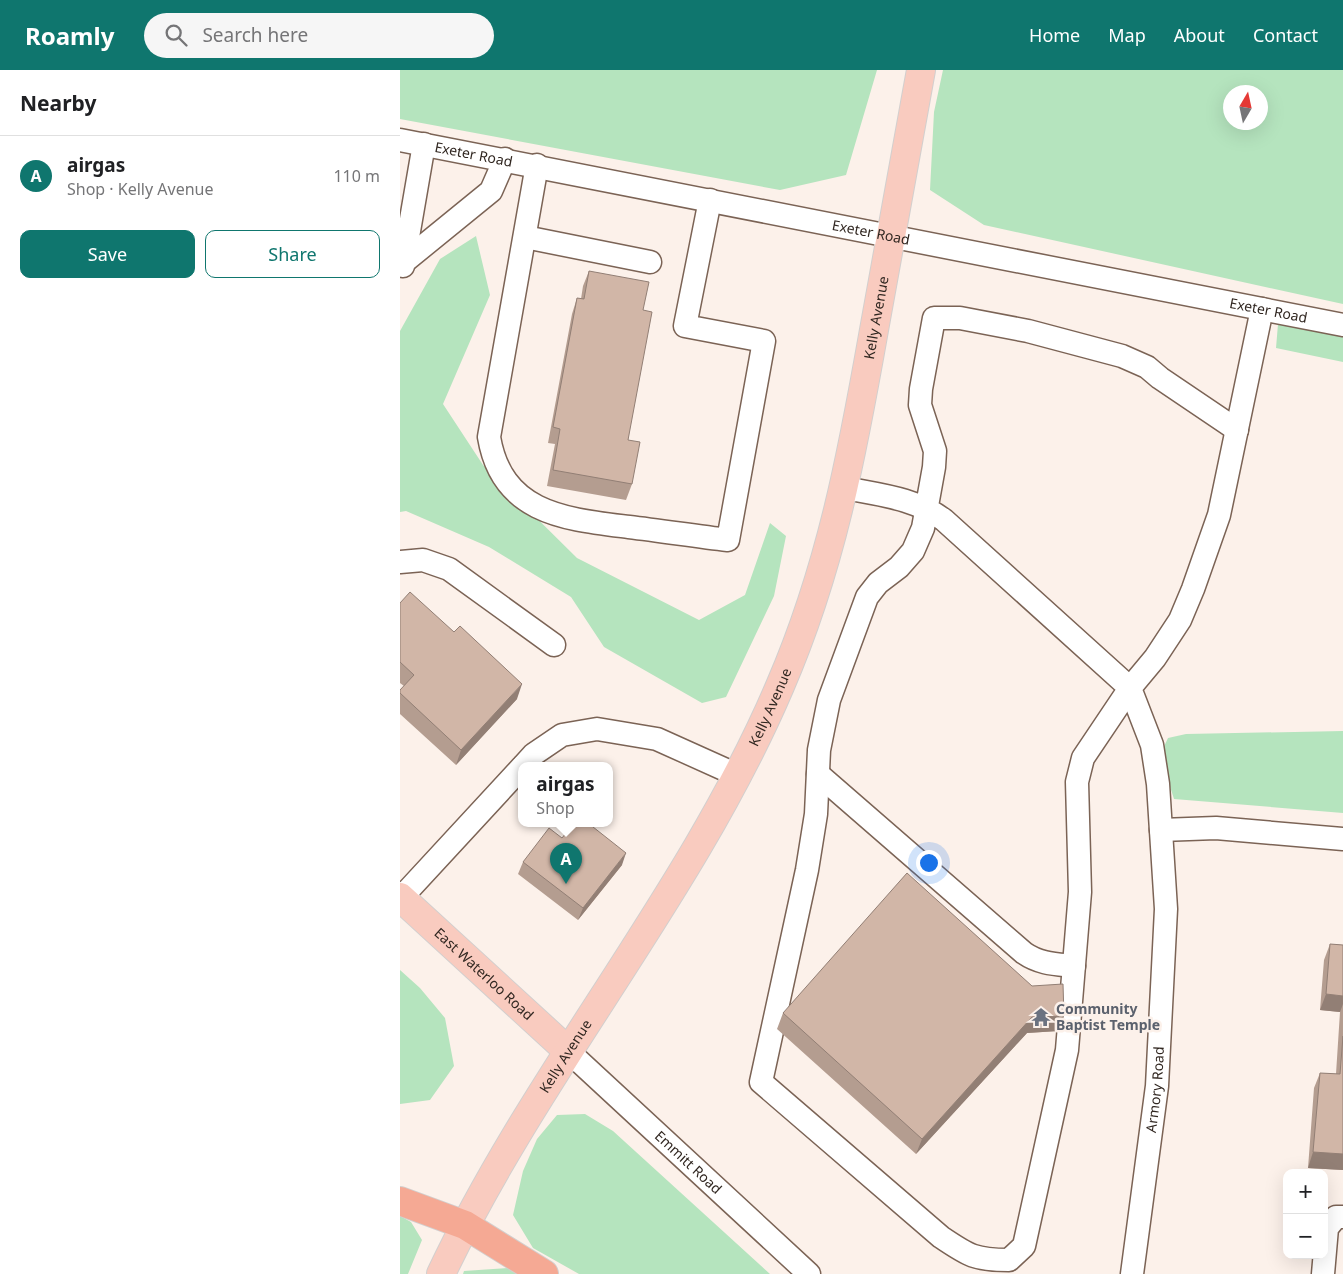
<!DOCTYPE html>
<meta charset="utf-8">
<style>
body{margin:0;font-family:"Noto Sans",sans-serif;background:#f6f6f6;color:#202124}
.controls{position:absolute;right:15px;bottom:15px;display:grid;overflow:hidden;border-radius:10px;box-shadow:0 5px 20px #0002}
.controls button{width:45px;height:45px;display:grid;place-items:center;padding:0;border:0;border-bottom:1px solid #e0e0e0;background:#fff;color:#202124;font:25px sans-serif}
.compass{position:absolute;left:823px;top:15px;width:45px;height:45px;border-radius:50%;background:#fff;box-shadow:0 5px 20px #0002;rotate:9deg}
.you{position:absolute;left:528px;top:792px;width:18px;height:18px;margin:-12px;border:4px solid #fff;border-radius:50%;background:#1a73e8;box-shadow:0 0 0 8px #1a73e833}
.badge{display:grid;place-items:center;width:32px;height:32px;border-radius:50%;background:#0f766e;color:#fff;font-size:16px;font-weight:700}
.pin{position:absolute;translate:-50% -41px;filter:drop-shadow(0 1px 2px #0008)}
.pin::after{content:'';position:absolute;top:26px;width:18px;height:15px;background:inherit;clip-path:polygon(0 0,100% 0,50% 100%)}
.popup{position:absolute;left:118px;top:692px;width:95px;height:65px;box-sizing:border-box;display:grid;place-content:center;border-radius:10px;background:#fff;filter:drop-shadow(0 1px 4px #0005);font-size:16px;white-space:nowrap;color:#757577}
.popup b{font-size:19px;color:#202124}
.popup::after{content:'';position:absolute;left:50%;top:100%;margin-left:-10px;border:10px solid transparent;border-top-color:#fff}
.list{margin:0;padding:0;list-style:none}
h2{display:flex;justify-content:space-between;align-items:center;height:65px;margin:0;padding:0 20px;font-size:21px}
h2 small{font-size:16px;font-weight:400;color:#757577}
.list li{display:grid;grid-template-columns:32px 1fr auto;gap:15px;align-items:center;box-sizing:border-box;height:80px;padding:0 20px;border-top:1px solid #e0e0e0}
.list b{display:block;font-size:19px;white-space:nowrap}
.list p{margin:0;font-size:16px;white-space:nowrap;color:#757577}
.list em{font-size:16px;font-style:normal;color:#757577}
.actions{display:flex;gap:10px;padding:15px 20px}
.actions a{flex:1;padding:11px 0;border:1px solid #0f766e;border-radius:10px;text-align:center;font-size:18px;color:#0f766e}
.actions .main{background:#0f766e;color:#fff}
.icon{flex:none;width:28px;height:28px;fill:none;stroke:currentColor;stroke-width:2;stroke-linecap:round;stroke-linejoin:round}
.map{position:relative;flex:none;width:943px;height:1204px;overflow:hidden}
header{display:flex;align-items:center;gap:30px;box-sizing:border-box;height:70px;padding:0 25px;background:#0f766e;color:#fff}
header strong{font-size:24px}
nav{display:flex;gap:28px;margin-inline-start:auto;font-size:18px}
.search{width:350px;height:45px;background:#f6f6f6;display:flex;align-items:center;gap:12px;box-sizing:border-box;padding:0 18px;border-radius:28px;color:#757577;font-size:19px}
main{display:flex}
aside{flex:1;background:#fff}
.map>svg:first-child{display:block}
.green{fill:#b5e4be;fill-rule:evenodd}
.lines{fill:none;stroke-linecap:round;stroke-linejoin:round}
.minor-casing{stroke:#7b6355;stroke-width:25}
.major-casing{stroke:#d2cfce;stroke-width:30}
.highway-casing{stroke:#d2cfce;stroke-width:30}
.minor{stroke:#fff;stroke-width:22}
.major{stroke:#f9cbbf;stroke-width:28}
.highway{stroke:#f5a994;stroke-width:28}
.wall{fill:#b49d90}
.shaded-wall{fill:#927f75}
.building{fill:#d1b6a7;stroke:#927f75}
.labels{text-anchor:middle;stroke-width:5;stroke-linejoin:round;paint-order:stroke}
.street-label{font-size:14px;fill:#312721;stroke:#fcf1ea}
.worship-label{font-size:14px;font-weight:bold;fill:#5b616d;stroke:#fcf1ea;text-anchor:start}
</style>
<header>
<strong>Roamly</strong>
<div class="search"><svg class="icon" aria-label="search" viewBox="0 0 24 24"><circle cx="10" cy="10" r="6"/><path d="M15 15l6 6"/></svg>Search here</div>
<nav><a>Home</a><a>Map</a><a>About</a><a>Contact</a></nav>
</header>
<main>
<aside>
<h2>Nearby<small></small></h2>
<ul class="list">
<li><span class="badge">A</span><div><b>airgas</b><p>Shop · Kelly Avenue</p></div><em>110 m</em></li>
</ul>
<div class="actions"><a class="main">Save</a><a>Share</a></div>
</aside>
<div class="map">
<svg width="943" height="1204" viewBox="0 0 943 1204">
<rect width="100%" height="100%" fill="#fcf1ea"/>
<!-- green -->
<path class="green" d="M 0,0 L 477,0 L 446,105 L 380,120 L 0,49 Z
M 543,0 L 943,0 L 943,234 L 584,155 L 530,120 L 534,42 ZM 831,22 L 861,22 L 861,52 L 831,52 Z
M 76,166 L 90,225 L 43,334 L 83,395 L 177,488 L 299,550 L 345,525 L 370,453 L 386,466 L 374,526 L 326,627 L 302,633 L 204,577 L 171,527 L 89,477 L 6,441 L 0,442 L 0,261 L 40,189 Z
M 878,254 L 943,266 L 943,292 L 876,278 Z
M 943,661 L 943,743 L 774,729 L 760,685 L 768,668 L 786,664 Z
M 0,900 L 20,918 L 45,948 L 54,996 L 30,1030 L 0,1034 Z
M 185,1044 L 213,1061 L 370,1204 L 179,1204 L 133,1178 L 113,1145 L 123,1101 L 137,1069 L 157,1045 Z
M 0,1146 L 11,1152 L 22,1170 L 8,1204 L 0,1204 Z
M 108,1198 L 118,1204 L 63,1204 L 64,1201 Z"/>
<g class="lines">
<!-- minor casing -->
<g class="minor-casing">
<g id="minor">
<path id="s1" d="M 0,70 L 943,255"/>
<path d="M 137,95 L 89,367 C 102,444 165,449 229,457 C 262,461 295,466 328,470 L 364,271 L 285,256 L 310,130"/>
<path d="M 125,167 L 250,192"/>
<path d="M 5,191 L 91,121 L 105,89"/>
<path d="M 3,196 L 24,74"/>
<path d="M 445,418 C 480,425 515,428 544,450 L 730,618 L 683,688 L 677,712 L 680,822 L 667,980 L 624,1176 L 609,1190 C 575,1190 569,1186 541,1167 L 361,1012 L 407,800 L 416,744 L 419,680 L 429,630 L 467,527 L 478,513 L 499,497 L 513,481 L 523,458 L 534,397 L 535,381 L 520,335 L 521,319 L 534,248 L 560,248 L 628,261 L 722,286 L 747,297 L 760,308 L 837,360"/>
<path d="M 0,492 L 23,490 L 49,499 L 154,575"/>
<path d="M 124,695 L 134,684 L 162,665 L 197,659 L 257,669 L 337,705"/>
<path d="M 418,704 L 624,883 C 640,894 655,894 674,896"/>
<path d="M 761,760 L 816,758 L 943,769"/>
<path d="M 1,828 L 122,697"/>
<path id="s2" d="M 168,981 L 409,1204"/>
<path id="s3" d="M 732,1204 L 757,1016 L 766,839 L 758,714 L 752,675 L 730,618 L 755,588 L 780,550 L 793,519 L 819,445 L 862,239"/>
<path d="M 923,1204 L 927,1158 L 936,1147 L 943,1147"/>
</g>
</g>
<!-- major casing -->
<g class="major-casing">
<g id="major">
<path id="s4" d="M 0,827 L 168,981"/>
<path id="s5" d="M 41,1204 C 138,999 291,825 380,616 C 431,498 452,385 474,260 C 490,173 505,87 521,0"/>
</g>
</g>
<!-- highway casing -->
<g class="highway-casing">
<path id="highway" d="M 0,1131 L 65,1155 L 144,1204"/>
</g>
<!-- minor -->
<use href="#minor" class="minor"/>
<!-- major -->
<use href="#major" class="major"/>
<!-- highway -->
<use href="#highway" class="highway"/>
</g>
<!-- wall -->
<path class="wall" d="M 189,201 L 243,240 L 228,370 L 232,414 L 226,430 L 147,416 L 155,374 L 148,373 L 172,244 L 177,228 L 181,229 L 183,216 Z
M 0,533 L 54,562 L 117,629 L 56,695 L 0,644 L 0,620 L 4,616 L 0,613 Z
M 123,792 L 222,795 L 178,850 L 118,804 Z
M 930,874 L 943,875 L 943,1100 L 908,1098 L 914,1018 L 920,1003 L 936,1004 L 940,942 L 920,940 L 924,890 Z
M 383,943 L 664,946 L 658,961 L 627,963 L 516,1084 L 377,959 Z"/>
<!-- shaded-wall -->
<path class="shaded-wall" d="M 122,614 L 117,629 L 56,695 L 61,680 Z
M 226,783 L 222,795 L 178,850 L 183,838 Z
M 926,924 L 943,926 L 943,934 L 940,942 L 920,940 Z
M 664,946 L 658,961 L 627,963 L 516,1084 L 522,1069 L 632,947 Z
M 913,1082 L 943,1084 L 943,1100 L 908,1098 Z"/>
<!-- building -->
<path class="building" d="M 189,201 L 249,212 L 243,240 L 252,242 L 228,370 L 240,372 L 232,414 L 153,400 L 160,359 L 153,357 L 177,228 L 184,229 Z
M 10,522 L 54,562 L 60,556 L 122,614 L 61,680 L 0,623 L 0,620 L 14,605 L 0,592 L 0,533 Z
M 174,753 L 188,753 L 226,783 L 183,838 L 123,792 L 149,758 L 162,768 Z
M 507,803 L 632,916 L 663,914 L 664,946 L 632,947 L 522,1069 L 383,943 Z
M 930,874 L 943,875 L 943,926 L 926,924 Z
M 943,966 L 943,1084 L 913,1082 L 920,1003 L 940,1004 Z"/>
<!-- icons -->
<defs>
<g id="temple-bare" transform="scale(1.5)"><path d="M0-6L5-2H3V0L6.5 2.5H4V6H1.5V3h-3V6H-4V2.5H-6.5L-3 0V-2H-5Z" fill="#6b7280" stroke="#fcf1ea" stroke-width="2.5" paint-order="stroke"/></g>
</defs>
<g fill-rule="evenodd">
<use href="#temple-bare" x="641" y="947"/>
</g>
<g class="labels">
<!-- street labels -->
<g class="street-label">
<text dy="5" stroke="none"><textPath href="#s1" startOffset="75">Exeter Road</textPath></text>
<text dy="5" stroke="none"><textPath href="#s1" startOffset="480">Exeter Road</textPath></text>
<text dy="5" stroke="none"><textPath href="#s1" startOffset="885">Exeter Road</textPath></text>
<text dy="5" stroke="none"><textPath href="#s5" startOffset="1061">Kelly Avenue</textPath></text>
<text dy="5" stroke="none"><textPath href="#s5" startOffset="656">Kelly Avenue</textPath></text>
<text dy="5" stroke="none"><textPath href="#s4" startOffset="114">East Waterloo Road</textPath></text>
<text dy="5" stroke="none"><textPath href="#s5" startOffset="251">Kelly Avenue</textPath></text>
<text dy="5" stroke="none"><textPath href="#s3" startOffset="186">Armory Road</textPath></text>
<text dy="5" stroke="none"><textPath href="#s2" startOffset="164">Emmitt Road</textPath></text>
</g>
<!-- worship labels -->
<g class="worship-label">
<text x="656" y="944">Community<tspan x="656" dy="16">Baptist Temple</tspan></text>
</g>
</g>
</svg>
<div class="controls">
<button>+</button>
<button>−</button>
</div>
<svg class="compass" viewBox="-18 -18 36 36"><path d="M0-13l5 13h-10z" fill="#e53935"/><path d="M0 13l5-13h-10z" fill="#757577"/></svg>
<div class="you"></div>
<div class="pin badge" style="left:166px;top:814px">A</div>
<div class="popup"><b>airgas</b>Shop</div>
</div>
</main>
